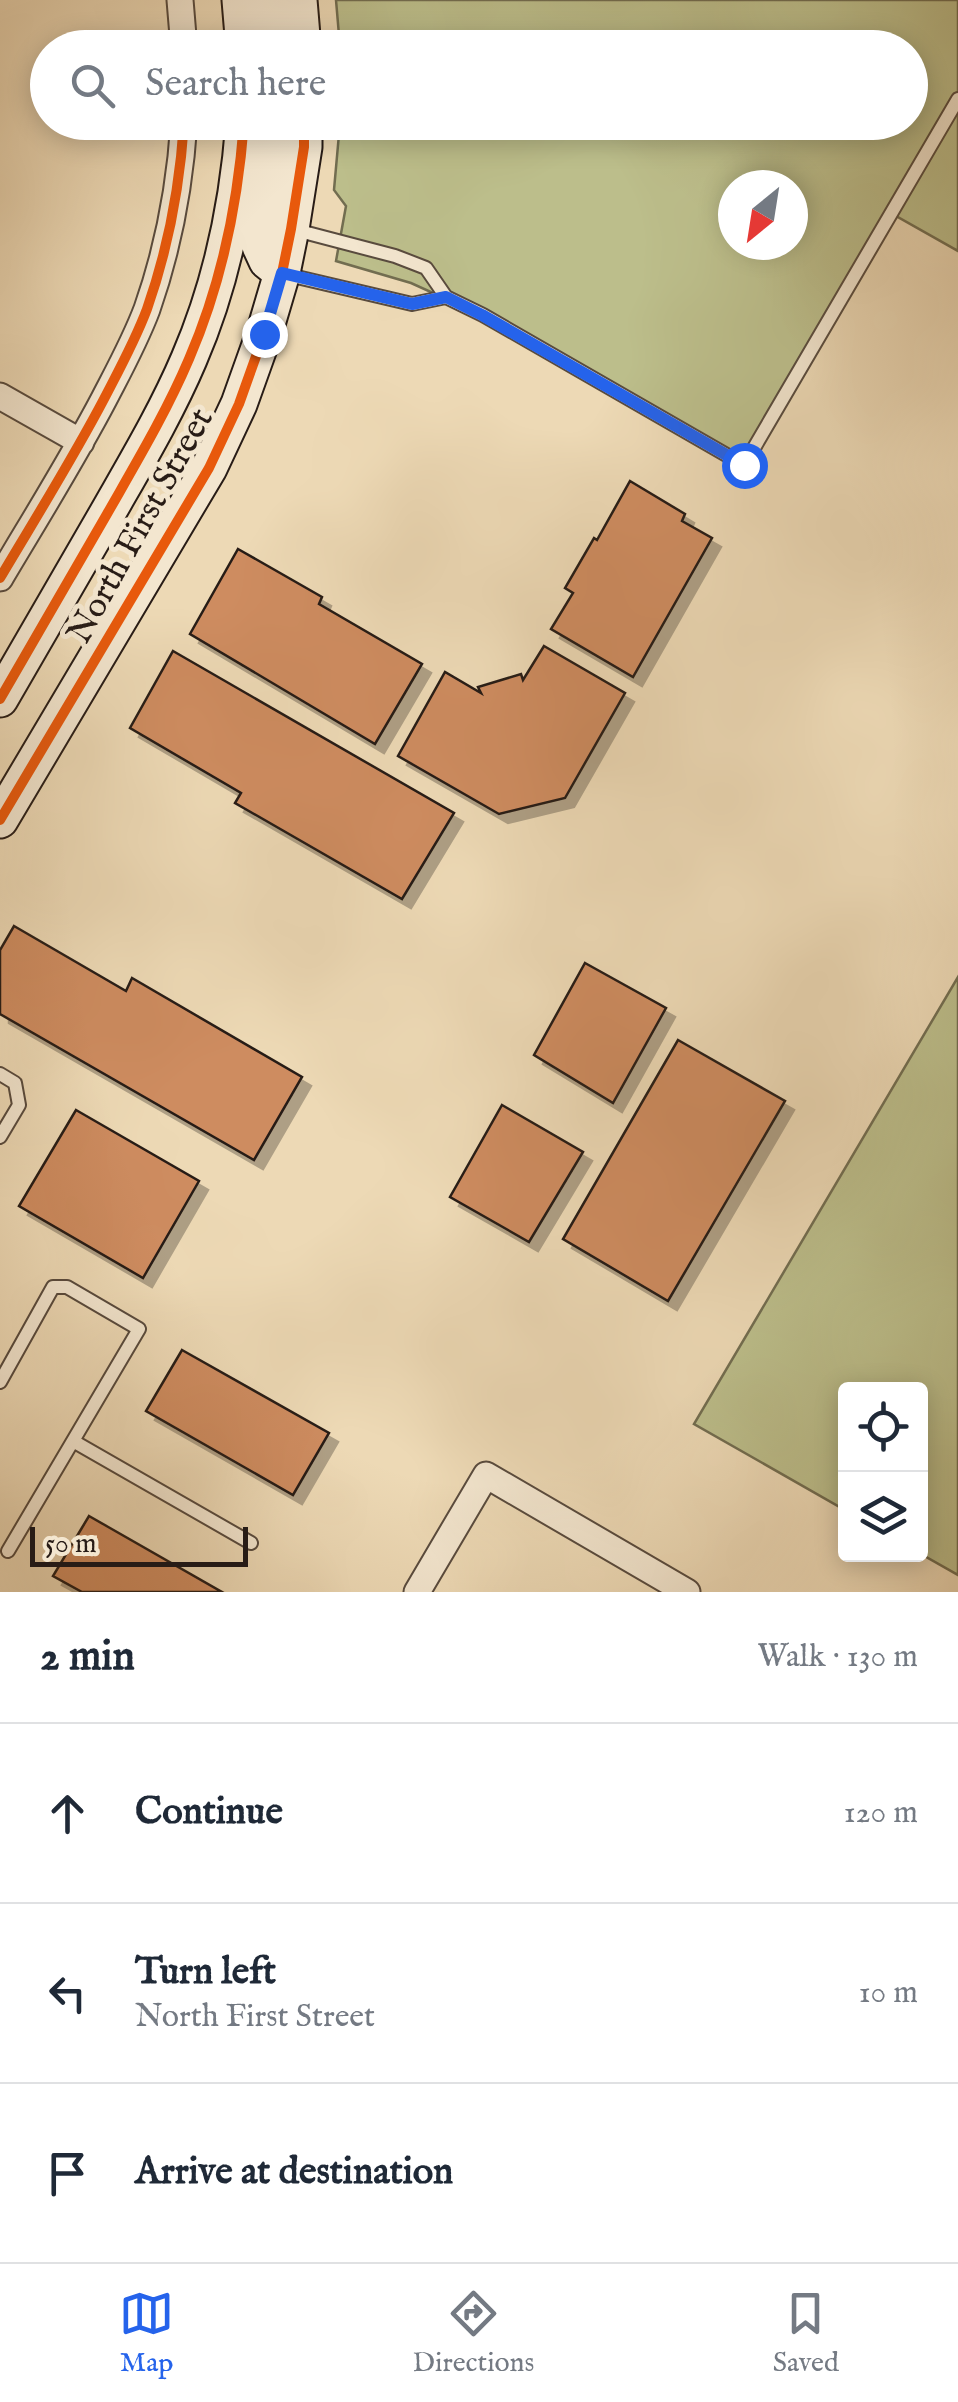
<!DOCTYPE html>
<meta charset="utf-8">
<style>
body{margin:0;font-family:"IM FELL English",serif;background:#f2f2f3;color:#1f2937}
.controls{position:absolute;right:30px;bottom:30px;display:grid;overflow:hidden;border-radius:10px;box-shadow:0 5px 25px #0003}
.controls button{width:90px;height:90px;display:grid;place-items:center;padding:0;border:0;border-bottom:2px solid #e0e1e3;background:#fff;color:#1f2937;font:50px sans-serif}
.compass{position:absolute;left:718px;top:170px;width:90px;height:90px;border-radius:50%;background:#fff;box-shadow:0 5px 25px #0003;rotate:210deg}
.scale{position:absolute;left:30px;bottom:25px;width:218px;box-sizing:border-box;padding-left:10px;border:5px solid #281c16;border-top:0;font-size:28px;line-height:35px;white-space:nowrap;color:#281c16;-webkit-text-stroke:8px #f3e6cf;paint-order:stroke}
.stop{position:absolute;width:30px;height:30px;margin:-22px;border:8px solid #2563eb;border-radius:50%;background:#fff}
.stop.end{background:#2563eb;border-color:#fff;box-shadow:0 2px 10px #0008}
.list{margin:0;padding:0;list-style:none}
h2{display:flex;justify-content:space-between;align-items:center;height:130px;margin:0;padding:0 40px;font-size:42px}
h2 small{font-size:32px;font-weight:400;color:#747a83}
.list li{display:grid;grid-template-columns:65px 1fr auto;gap:30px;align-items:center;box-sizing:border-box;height:180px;padding:0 40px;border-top:2px solid #e0e1e3}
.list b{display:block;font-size:38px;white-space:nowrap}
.list p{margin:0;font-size:32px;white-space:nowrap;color:#747a83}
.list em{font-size:32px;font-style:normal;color:#747a83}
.icon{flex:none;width:55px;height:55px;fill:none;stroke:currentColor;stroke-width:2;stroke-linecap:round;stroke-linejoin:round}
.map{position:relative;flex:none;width:958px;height:1592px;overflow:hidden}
.search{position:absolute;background:#fff;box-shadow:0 5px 25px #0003;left:30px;right:30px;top:30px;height:110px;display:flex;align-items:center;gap:25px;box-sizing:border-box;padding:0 35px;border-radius:55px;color:#747a83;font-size:38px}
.sheet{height:670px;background:#fff}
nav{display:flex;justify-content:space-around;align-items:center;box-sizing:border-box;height:140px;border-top:2px solid #e0e1e3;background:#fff;font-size:28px;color:#747a83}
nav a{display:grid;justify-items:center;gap:5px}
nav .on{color:#2563eb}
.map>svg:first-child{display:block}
.green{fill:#bcbe8b;stroke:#726d50;stroke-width:2.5;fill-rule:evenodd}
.building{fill:#ce8c61;stroke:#281c16;stroke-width:2.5;filter:url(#shadow)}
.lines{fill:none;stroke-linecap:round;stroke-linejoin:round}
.lane-casing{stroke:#594b3e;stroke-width:16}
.street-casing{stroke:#594b3e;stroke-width:29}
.secondary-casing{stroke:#281c16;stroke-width:39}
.lane{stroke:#f3e6cf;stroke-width:12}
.street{stroke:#f3e6cf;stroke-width:25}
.secondary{stroke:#f3e6cf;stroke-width:35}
.cycleway-casing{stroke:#f3e6cf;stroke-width:16}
.cycleway{stroke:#e8590c;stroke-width:10}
.route{stroke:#2563eb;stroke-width:12}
.labels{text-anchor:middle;stroke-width:10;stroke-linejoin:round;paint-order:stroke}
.street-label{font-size:35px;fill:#281c16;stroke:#f3e6cf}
</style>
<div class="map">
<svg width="958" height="1592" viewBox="0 0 958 1592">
<defs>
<filter id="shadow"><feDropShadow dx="9" dy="9" stdDeviation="0" flood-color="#0004"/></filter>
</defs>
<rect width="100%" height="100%" fill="#edd9b5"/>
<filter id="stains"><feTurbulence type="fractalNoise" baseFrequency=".002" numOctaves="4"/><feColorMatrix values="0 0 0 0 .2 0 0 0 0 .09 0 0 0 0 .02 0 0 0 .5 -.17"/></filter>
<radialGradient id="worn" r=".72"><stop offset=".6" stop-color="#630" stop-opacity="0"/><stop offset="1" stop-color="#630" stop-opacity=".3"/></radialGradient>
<!-- green -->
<path class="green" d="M 336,0 L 958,0 L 958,251 L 887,211 L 739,464 L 462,306 L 411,283 L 336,261 L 346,206 L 334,190 L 340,123 L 910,122 L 910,48 L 340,47 ZM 733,185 L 793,185 L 793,245 L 733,245 Z
M 958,977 L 958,1575 L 921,1554 L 920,1390 L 846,1390 L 845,1510 L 694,1424 Z"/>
<!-- building -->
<path class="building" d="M 630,481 L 685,514 L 682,521 L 712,538 L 633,677 L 551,629 L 573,593 L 565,588 L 594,538 L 597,540 Z
M 238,549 L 322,597 L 319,604 L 422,664 L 375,744 L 190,634 Z
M 544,646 L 625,693 L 565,798 L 499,814 L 398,756 L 445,672 L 481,693 L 478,687 L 521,674 L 523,680 Z
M 173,651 L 454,813 L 402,899 L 235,803 L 241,793 L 130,728 Z
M 14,926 L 126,991 L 132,978 L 302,1077 L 254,1160 L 0,1014 L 0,950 Z
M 585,963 L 666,1008 L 613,1103 L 534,1055 Z
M 678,1040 L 785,1101 L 668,1301 L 563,1239 Z
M 502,1105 L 583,1152 L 529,1242 L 450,1197 Z
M 76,1110 L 199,1181 L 143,1278 L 19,1206 Z
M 182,1350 L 329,1433 L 293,1495 L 146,1411 Z
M 89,1516 L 222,1592 L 82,1592 L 53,1576 Z"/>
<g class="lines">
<!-- lane casing -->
<g class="lane-casing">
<path id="lane" d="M 284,274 L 412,304 L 446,297 L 426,268 L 395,256 L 292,229
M 446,297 L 483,315 L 744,465 L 958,99
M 0,1074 L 15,1083 L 19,1105 L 0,1137
M 0,1382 L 53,1287 L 67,1287 L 139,1329 L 8,1551
M 73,1441 L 251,1543"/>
</g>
<!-- street casing -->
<g class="street-casing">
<path id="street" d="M 180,0 L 184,48
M 0,396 L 81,442
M 0,578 C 35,519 72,460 104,399 C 119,370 135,341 147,309 C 168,249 180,186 184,122
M 417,1592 L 486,1475 L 687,1592"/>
</g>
<!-- secondary casing -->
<g class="secondary-casing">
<path id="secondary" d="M 240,0 L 244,48
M 264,0 L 271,48
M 299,0 L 303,48
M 271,122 L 260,246 L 267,261 L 282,273
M 0,699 C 36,637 71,576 107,514 C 136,463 166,413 189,359 C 221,285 238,203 244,122
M 0,820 L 209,468 L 239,404 L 264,334 L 282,273 L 291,229 L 304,147 L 304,122"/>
</g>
<!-- lane -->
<use href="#lane" class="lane"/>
<!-- street -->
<use href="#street" class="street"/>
<!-- secondary -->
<use href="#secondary" class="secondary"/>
<!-- cycleway casing -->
<g class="cycleway-casing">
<path id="cycleway" d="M 0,578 C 35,519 72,460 104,399 C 119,370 135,341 147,309 C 168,249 180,186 184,122
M 0,699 C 36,637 71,576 107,514 C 136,463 166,413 189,359 C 221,285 238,203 244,122
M 0,820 L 209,468 L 239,404 L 264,334 L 282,273 L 291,229 L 304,147 L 304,122"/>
</g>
<!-- cycleway -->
<use href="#cycleway" class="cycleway"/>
</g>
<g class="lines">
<!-- route -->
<path class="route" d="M 264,334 L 282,273 L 412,304 L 446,297 L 482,315 L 744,465"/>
</g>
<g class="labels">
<!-- street labels -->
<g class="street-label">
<text transform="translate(139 525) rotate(-61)" y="12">North First Street</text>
</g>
</g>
<rect width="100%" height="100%" filter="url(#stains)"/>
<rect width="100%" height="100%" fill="url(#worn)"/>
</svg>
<div class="controls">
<button><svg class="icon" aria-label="locate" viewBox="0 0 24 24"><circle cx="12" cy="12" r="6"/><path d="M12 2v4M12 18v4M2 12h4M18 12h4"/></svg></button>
<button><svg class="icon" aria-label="layers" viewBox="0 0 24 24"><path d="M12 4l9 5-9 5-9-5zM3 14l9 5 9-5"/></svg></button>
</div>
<svg class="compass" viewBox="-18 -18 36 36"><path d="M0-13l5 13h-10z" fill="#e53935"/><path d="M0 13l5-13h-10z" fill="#747a83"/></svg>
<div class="scale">50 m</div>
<div class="stop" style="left:744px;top:465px"></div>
<div class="stop end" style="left:264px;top:334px"></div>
<div class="search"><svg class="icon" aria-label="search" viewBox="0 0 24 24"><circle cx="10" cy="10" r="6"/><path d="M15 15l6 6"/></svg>Search here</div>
</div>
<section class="sheet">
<h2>2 min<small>Walk · 130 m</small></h2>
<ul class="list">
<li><svg class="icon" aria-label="ahead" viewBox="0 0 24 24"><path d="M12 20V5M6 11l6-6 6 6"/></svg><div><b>Continue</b></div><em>120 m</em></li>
<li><svg class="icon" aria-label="left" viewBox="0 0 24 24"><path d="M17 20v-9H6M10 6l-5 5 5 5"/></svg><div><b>Turn left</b><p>North First Street</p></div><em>10 m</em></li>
<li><svg class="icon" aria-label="arrive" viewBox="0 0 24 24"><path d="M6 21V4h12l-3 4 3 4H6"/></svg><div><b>Arrive at destination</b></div></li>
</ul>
</section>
<nav>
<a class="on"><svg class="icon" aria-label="map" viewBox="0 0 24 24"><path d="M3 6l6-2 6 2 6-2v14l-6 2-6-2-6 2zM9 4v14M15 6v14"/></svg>Map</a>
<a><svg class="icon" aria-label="directions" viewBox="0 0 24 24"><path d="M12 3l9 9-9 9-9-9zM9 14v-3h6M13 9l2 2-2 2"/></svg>Directions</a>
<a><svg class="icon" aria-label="saved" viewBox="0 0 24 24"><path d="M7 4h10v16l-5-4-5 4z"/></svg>Saved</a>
</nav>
